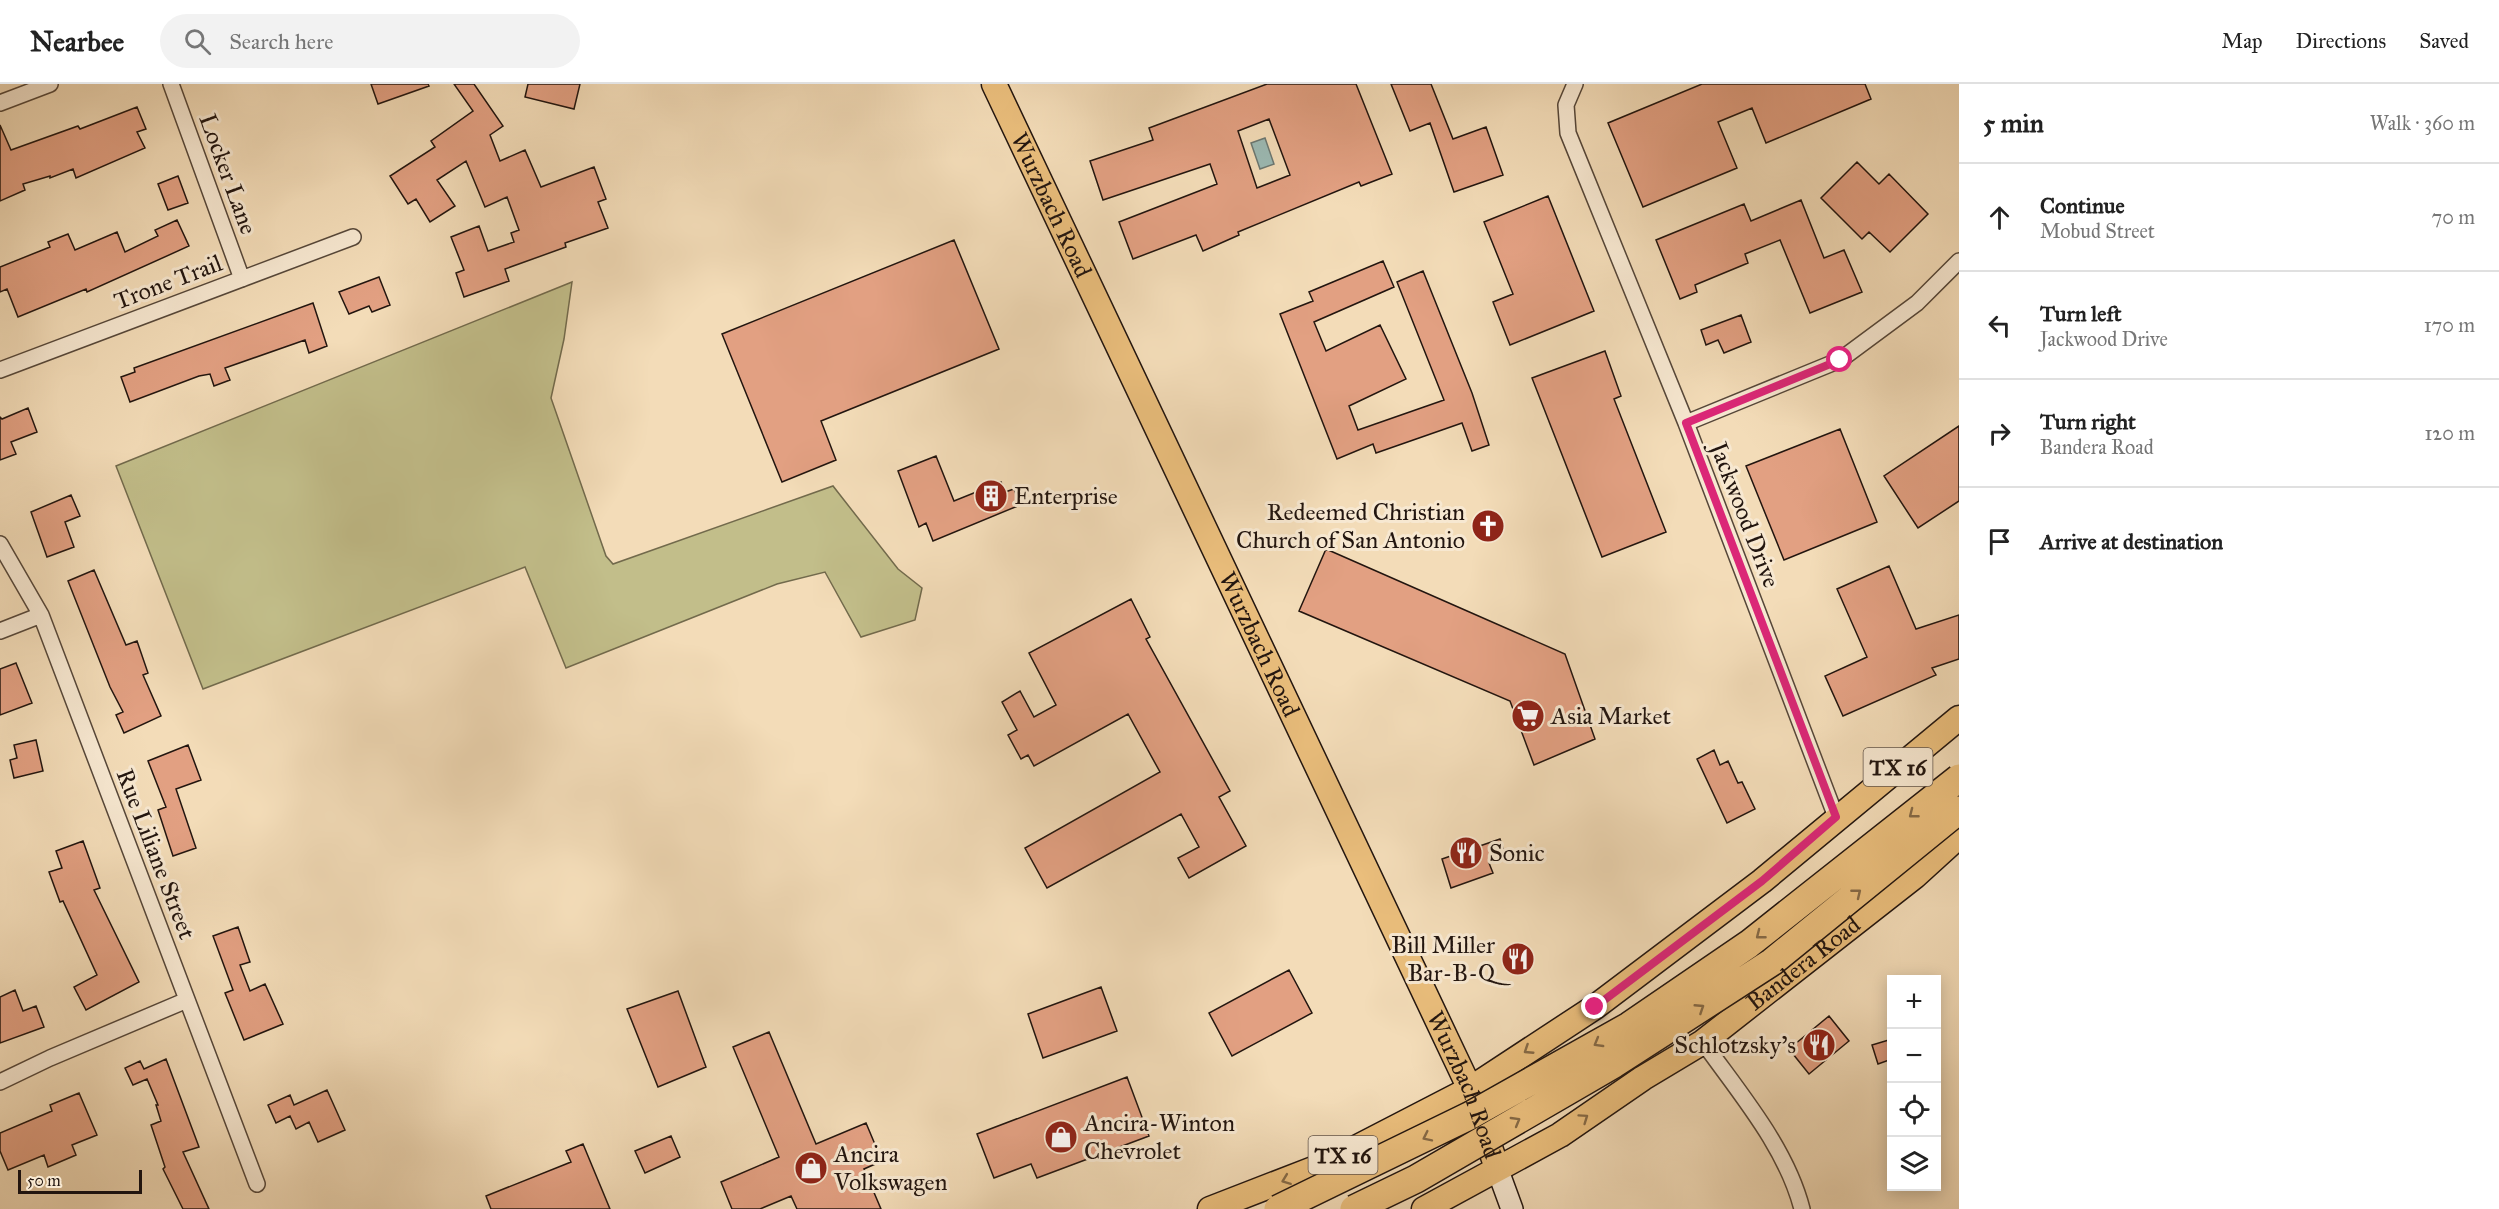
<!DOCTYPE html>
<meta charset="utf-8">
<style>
body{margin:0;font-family:"IM FELL Great Primer",serif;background:#f2f2f2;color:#222}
.controls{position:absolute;right:18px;bottom:18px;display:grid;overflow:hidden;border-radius:0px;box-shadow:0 3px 15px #0003}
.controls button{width:54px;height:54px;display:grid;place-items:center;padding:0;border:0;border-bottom:2px solid #e0e0e0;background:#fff;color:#222;font:30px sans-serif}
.scale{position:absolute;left:18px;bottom:15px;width:124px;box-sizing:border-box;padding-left:6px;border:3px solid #22150f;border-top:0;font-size:16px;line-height:21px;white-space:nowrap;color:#22150f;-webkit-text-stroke:4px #f7e8d1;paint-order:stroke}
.stop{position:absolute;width:18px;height:18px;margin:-14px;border:4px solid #db2777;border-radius:50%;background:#fff}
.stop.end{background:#db2777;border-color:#fff;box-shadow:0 2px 6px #0008}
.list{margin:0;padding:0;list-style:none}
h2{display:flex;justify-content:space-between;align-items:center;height:78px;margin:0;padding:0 24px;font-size:26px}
h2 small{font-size:20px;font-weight:400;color:#767676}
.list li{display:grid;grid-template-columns:39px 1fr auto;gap:18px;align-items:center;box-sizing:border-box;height:108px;padding:0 24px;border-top:2px solid #e0e0e0}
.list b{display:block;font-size:22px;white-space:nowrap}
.list p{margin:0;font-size:20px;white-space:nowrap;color:#767676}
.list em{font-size:20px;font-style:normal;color:#767676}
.icon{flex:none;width:33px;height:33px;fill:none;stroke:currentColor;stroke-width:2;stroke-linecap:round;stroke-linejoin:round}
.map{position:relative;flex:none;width:1959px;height:1125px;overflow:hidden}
header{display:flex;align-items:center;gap:36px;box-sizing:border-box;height:84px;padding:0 30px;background:#fff;border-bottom:2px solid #e0e0e0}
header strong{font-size:28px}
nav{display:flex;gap:33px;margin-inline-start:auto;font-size:21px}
.search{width:420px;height:54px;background:#f2f2f2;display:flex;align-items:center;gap:15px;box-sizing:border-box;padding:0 21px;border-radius:33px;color:#767676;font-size:22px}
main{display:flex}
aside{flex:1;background:#fff}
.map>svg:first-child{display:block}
.green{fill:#c2be8a;stroke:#726a4c;stroke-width:1.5}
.water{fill:#9cbab4;stroke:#6b7872;stroke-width:1.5}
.building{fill:#e2a082;stroke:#22150f;stroke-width:1.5;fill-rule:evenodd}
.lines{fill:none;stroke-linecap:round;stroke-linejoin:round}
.minor-casing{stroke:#564739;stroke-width:18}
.secondary-casing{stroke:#22150f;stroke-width:24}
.primary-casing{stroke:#22150f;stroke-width:27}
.minor{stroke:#f7e8d1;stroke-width:15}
.secondary{stroke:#f7e8d1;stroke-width:21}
.primary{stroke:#eabe7c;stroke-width:24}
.motorway-bridge-casing{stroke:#22150f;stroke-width:30;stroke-linecap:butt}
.motorway-bridge{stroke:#eabe7c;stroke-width:27}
.oneway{stroke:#866a46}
.route{stroke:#db2777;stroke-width:8}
.labels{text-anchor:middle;stroke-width:6;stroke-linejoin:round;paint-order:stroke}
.shield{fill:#f7e8d1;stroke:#625449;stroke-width:1.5}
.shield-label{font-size:22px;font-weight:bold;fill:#22150f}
.street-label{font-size:24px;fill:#22150f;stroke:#f7e8d1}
.poi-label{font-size:24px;fill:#22150f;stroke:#f7e8d1;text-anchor:start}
</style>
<header>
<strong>Nearbee</strong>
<div class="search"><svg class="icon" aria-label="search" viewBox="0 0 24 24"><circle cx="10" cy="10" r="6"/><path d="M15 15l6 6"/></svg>Search here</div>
<nav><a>Map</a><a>Directions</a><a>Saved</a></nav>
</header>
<main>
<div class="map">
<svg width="1959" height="1125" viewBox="0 0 1959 1125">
<rect width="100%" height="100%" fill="#f3dcb8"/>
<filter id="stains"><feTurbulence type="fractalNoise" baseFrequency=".00333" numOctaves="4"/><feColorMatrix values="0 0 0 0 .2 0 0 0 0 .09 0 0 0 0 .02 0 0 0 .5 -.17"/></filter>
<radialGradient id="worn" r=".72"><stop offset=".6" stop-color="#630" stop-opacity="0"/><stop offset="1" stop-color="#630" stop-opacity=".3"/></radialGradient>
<!-- green -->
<path class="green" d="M 572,198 L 564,255 L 551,314 L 606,472 L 613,480 L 833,402 L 898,485 L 922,504 L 915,536 L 861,553 L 825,488 L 777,500 L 566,584 L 525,483 L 203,605 L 116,382 Z"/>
<!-- water -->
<path class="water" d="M 1265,54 L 1274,80 L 1260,85 L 1251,59 Z"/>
<!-- building -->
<path class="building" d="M 371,0 L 428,0 L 429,2 L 378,20 Z
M 454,0 L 474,0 L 503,42 L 490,51 L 500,77 L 525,66 L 541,103 L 594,83 L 606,115 L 598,118 L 608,144 L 565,159 L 566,163 L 505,185 L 509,197 L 464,213 L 456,189 L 464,186 L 451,153 L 479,142 L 488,167 L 514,158 L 511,149 L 519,146 L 507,113 L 485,123 L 466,77 L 437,96 L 455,122 L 430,138 L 416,115 L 408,120 L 390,92 L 435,63 L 431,57 L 473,27 Z
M 528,0 L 580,0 L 574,25 L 525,13 Z
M 1267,0 L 1356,0 L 1392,90 L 1361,102 L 1359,98 L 1238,148 L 1239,151 L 1203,167 L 1196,151 L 1133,175 L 1119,138 L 1217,100 L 1210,80 L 1103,116 L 1090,77 L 1153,56 L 1149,44 ZM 1269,35 L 1290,91 L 1257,104 L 1238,47 Z
M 1391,0 L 1431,0 L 1453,55 L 1486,43 L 1503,91 L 1454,108 L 1430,39 L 1410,47 Z
M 1702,0 L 1865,0 L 1871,15 L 1766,59 L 1752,24 L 1718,38 L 1737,84 L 1643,123 L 1608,39 Z
M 137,23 L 146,45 L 137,48 L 145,64 L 76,94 L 73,85 L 50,94 L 50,92 L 23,100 L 25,106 L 0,117 L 0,41 L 11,66 L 78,42 L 80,45 Z
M 1857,78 L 1879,100 L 1889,90 L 1928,130 L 1890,168 L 1869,148 L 1862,155 L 1821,114 Z
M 178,92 L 188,119 L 168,126 L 158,100 Z
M 1548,112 L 1594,227 L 1510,261 L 1493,218 L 1513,210 L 1484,138 Z
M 1801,116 L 1824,174 L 1844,166 L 1862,208 L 1810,229 L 1780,156 L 1745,170 L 1748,179 L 1695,201 L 1697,208 L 1680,215 L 1656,156 L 1744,120 L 1751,137 Z
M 177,136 L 189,162 L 87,208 L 86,205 L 18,233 L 7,205 L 0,208 L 0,183 L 50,163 L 48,158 L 68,150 L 75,166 L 117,148 L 125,168 L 158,152 L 155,146 Z
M 954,156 L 999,265 L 821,337 L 836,376 L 782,398 L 722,250 Z
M 1383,177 L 1394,203 L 1314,238 L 1326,267 L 1380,241 L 1406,295 L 1349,322 L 1358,346 L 1444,316 L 1397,198 L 1423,187 L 1472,309 L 1489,361 L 1472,367 L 1462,339 L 1376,369 L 1373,360 L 1337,375 L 1280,230 L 1313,217 L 1309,208 Z
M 379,193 L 390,221 L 372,228 L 369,222 L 349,230 L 339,208 Z
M 313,219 L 327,262 L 309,269 L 305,256 L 225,284 L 230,296 L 214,302 L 210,290 L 199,292 L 130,318 L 121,293 L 135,288 L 134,284 Z
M 1741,231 L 1751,258 L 1724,269 L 1718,256 L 1706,261 L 1701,246 Z
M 1605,267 L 1621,312 L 1614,315 L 1666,448 L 1602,473 L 1532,294 Z
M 28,324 L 37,348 L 11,358 L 16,370 L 0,376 L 0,333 L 2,335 Z
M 1959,342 L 1959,417 L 1918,444 L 1884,392 Z
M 1840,345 L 1877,438 L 1784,476 L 1746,382 Z
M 936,372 L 954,417 L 1001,398 L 1005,408 L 1014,405 L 1020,421 L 933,457 L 926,439 L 919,443 L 898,387 Z
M 71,411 L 80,432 L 65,438 L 74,463 L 47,473 L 31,428 Z
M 1326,465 L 1565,570 L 1595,655 L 1534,681 L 1510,617 L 1299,527 Z
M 1889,482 L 1916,545 L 1959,531 L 1959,575 L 1932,584 L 1936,591 L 1843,632 L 1825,592 L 1867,573 L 1837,505 Z
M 94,486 L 126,561 L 137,557 L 148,589 L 143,591 L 161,632 L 124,649 L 116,631 L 123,628 L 110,603 L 68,497 Z
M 1131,515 L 1150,553 L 1146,555 L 1230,707 L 1219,713 L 1246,762 L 1189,794 L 1178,774 L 1199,763 L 1181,730 L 1047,804 L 1025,764 L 1160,688 L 1128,630 L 1034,682 L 1028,671 L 1021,675 L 1008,651 L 1017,646 L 1002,618 L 1020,607 L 1034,633 L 1056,621 L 1029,569 Z
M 16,579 L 32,619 L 0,631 L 0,585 Z
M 36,656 L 43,687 L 14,694 L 10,676 L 17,674 L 14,661 Z
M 188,661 L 201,696 L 176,705 L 196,764 L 173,772 L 158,726 L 166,723 L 148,677 Z
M 1714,666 L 1720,681 L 1728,677 L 1738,699 L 1742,698 L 1755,725 L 1727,739 L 1697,675 Z
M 1500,755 L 1506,773 L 1489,779 L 1493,789 L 1451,804 L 1442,775 Z
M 83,757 L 100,804 L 94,806 L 139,898 L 86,926 L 74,903 L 97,891 L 63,817 L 60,818 L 49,788 L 62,784 L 56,767 Z
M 238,843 L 250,878 L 240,881 L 250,907 L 265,900 L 283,940 L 244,956 L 225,909 L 233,906 L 213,852 Z
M 1289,886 L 1312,929 L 1232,972 L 1209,929 Z
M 1101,903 L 1117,947 L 1043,974 L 1028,930 Z
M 15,906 L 23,927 L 36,922 L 44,943 L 0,959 L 0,913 Z
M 678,907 L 706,983 L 658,1003 L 627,925 Z
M 1829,932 L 1849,957 L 1809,990 L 1789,965 Z
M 769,948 L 816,1060 L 866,1039 L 882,1077 L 864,1085 L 881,1125 L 797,1125 L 791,1112 L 760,1125 L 732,1125 L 721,1098 L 779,1073 L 733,963 Z
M 1892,955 L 1892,975 L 1878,980 L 1872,961 Z
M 166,975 L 199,1063 L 183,1068 L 209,1125 L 183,1125 L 163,1085 L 165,1083 L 151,1041 L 161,1037 L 156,1021 L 158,1021 L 147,995 L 133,1001 L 125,984 L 140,977 L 144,985 Z
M 1127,993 L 1149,1052 L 1037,1094 L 1031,1080 L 994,1094 L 977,1050 Z
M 327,1006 L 345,1046 L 318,1058 L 309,1038 L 296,1045 L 290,1032 L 276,1039 L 268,1021 L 290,1011 L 294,1021 Z
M 79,1009 L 97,1051 L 72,1061 L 76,1071 L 48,1083 L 44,1071 L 8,1086 L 0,1067 L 0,1049 L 52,1027 L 50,1021 Z
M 671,1052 L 680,1073 L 645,1089 L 635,1067 Z
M 583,1060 L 610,1125 L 491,1125 L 486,1112 L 571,1078 L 566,1067 Z"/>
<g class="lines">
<!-- minor casing -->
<g class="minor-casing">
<path id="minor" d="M 171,0 L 242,195
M 1575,0 L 1566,21 L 1568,49 L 1686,339 L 1836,733
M 0,19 L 50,0
M 0,286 L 353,153
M 1686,339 L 1840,276 L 1917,219 L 1959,177
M 0,460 L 41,531 L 257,1100
M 0,547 L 41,531
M 1703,958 C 1740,1010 1786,1063 1802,1125
M 0,998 L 50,974 L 187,916"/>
</g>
<!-- secondary casing -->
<g class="secondary-casing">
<path id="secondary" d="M 1497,1084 L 1512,1125"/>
</g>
<!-- primary casing -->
<g class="primary-casing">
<g id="primary">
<path id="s1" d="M 994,0 L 1470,1005 L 1497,1084"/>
<path d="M 1210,1125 L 1321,1082 L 1470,1005 L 1595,923 L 1762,797 L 1959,634"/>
<path id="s2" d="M 1424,1125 L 1560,1051 L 1643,994 L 1703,958 L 1915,792 L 1959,752"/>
</g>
</g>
<!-- minor -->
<use href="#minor" class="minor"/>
<!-- secondary -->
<use href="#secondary" class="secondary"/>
<!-- primary -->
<use href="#primary" class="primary"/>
<!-- motorway-bridge casing -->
<g class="motorway-bridge-casing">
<path id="motorway-bridge" d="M 1278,1125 L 1469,1032 L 1629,942 L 1749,860 L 1959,694
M 1354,1125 L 1416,1095 L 1614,980 L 1772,878 L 1959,726"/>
</g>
<!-- motorway-bridge -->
<use href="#motorway-bridge" class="motorway-bridge"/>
</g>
<!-- one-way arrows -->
<defs><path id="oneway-chevron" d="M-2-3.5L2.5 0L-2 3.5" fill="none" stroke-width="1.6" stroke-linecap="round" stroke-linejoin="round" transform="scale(1.5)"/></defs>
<g class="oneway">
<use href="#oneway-chevron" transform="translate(1913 730) rotate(142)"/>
<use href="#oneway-chevron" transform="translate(1857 809) rotate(-39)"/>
<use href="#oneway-chevron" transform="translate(1760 851) rotate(142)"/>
<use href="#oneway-chevron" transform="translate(1700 924) rotate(-33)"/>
<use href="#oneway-chevron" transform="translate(1598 959) rotate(150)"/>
<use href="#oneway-chevron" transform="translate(1528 966) rotate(147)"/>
<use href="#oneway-chevron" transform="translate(1584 1034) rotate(-35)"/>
<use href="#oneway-chevron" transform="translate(1516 1037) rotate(-30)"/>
<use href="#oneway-chevron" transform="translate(1427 1053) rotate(154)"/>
<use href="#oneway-chevron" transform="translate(1286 1096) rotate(159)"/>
</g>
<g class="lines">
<!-- route -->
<path class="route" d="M 1595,923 L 1762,797 L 1836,733 L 1686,339 L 1840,276"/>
</g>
<!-- icons -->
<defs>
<g id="building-disc" transform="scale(1.725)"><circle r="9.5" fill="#8f2418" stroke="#f7e8d1"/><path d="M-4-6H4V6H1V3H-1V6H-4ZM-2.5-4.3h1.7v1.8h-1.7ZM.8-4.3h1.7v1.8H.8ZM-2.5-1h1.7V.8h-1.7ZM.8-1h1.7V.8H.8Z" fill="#fff"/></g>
<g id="church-disc" transform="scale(1.725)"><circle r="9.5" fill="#8f2418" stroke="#f7e8d1"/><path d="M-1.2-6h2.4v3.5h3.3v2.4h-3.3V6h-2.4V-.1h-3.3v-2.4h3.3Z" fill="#fff"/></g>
<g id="supermarket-disc" transform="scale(1.725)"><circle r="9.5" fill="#8f2418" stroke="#f7e8d1"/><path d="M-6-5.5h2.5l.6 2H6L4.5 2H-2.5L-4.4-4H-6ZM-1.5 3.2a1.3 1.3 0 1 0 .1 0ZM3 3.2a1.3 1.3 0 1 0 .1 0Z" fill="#fff"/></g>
<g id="restaurant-disc" transform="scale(1.725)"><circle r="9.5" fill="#8f2418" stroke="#f7e8d1"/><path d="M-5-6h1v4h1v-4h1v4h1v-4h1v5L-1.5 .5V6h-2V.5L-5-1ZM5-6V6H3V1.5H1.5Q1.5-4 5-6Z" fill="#fff"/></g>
<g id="shop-disc" transform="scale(1.725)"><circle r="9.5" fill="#8f2418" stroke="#f7e8d1"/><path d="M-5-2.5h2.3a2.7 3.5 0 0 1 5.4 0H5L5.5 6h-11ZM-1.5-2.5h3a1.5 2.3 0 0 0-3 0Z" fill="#fff"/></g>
</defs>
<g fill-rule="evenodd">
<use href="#building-disc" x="991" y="412"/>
<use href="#church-disc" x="1488" y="442"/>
<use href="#supermarket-disc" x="1528" y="632"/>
<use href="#restaurant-disc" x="1466" y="769"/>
<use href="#restaurant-disc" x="1518" y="875"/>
<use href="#restaurant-disc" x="1819" y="961"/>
<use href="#shop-disc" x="1061" y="1053"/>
<use href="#shop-disc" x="811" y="1084"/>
</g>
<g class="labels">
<!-- shield labels -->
<g class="shield">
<rect x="1863.5" y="664" width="69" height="38" rx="4.5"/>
<rect x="1308.5" y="1052" width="69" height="38" rx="4.5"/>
</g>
<g class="shield-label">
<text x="1898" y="691">TX 16</text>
<text x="1343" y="1079">TX 16</text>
</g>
<!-- street labels -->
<g class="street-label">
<text transform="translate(228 90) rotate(70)" y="8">Locker Lane</text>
<text dy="8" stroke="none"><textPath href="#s1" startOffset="134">Wurzbach Road</textPath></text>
<text transform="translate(168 198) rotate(-21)" y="8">Trone Trail</text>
<text transform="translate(1745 431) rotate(69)" y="8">Jackwood Drive</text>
<text dy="8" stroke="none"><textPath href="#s1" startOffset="620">Wurzbach Road</textPath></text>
<text transform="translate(156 770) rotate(69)" y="8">Rue Liliane Street</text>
<text dy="8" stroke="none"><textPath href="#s2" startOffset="453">Bandera Road</textPath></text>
<text dy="8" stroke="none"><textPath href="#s1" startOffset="1106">Wurzbach Road</textPath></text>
</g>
<!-- poi labels -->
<g class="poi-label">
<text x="1014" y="420">Enterprise</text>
<text x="1465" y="436" text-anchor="end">Redeemed Christian<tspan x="1465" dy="28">Church of San Antonio</tspan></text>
<text x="1551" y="640">Asia Market</text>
<text x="1489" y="777">Sonic</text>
<text x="1495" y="869" text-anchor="end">Bill Miller<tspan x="1495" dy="28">Bar-B-Q</tspan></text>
<text x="1796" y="969" text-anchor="end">Schlotzsky's</text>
<text x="1084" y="1047">Ancira-Winton<tspan x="1084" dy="28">Chevrolet</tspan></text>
<text x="834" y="1078">Ancira<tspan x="834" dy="28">Volkswagen</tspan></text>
</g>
</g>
<rect width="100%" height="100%" filter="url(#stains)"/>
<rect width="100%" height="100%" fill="url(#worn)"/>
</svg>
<div class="controls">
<button>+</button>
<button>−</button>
<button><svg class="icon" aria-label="locate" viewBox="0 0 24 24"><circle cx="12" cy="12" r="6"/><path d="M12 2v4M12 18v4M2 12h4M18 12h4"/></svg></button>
<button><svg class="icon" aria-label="layers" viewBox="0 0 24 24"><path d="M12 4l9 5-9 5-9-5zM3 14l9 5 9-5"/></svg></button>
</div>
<div class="scale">50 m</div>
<div class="stop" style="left:1840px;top:276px"></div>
<div class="stop end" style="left:1595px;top:923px"></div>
</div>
<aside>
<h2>5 min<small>Walk · 360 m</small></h2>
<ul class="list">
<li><svg class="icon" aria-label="ahead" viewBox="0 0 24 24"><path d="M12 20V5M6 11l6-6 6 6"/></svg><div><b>Continue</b><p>Mobud Street</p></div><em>70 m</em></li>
<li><svg class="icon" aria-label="left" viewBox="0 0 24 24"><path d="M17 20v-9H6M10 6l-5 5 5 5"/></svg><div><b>Turn left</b><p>Jackwood Drive</p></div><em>170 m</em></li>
<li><svg class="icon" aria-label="right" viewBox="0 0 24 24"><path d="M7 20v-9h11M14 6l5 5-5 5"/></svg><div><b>Turn right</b><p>Bandera Road</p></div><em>120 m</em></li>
<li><svg class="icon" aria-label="arrive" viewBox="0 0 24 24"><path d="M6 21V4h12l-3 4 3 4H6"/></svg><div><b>Arrive at destination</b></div></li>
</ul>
</aside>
</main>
